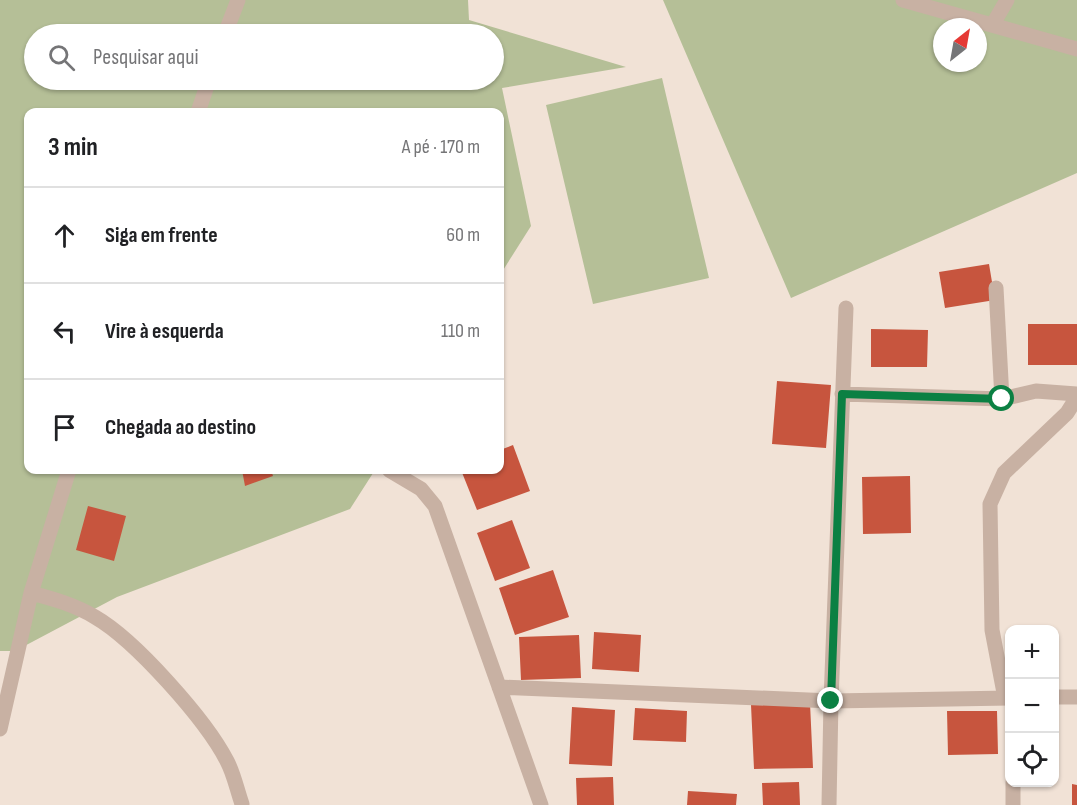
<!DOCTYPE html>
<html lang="pt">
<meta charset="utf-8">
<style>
body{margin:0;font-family:"Sofia Sans Condensed",sans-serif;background:#f2f2f2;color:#202124}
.controls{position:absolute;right:18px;bottom:18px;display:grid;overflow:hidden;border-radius:12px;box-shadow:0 2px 4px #0004}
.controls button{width:54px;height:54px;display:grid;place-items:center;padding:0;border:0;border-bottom:2px solid #e0e0e0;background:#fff;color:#202124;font:30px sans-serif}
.compass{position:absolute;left:933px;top:18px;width:54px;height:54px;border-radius:50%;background:#fff;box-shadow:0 2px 4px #0004;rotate:31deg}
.stop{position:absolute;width:18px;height:18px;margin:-14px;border:4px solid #0b8043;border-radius:50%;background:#fff}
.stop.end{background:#0b8043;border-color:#fff;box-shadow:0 2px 6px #0008}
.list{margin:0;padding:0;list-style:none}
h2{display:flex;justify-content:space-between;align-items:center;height:78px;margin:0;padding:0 24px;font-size:26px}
h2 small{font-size:20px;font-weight:400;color:#757577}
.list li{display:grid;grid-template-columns:39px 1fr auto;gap:18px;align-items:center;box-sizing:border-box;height:96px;padding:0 24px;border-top:2px solid #e0e0e0}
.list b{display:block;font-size:22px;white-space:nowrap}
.list em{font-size:20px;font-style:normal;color:#757577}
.icon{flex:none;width:33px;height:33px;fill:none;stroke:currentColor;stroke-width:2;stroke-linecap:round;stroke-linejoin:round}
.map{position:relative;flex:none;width:1077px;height:805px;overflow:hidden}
.search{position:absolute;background:#fff;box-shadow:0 2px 4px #0004;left:24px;top:24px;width:480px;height:66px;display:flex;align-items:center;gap:15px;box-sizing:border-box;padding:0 21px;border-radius:33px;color:#757577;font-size:22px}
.panel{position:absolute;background:#fff;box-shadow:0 2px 4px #0004;left:24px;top:108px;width:480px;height:366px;border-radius:12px}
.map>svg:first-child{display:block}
.green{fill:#b5bf97;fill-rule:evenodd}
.building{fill:#c7553e}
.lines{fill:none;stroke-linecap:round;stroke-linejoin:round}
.street{stroke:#c8b1a3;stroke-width:15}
.route{stroke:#0b8043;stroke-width:8}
</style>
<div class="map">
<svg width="1077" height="805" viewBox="0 0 1077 805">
<rect width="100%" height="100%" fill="#f1e2d6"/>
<!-- green -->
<path class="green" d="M 0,0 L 468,0 L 469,20 L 626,67 L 502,88 L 531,226 L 500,275 L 500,112 L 28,112 L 28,470 L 375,470 L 350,509 L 117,597 L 15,651 L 0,651 ZM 34,34 L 494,34 L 494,80 L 34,80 Z
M 663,0 L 1077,0 L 1077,173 L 791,298 ZM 942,27 L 978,27 L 978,63 L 942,63 Z
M 662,78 L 709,278 L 593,304 L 546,105 Z"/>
<!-- building -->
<path class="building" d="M 989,264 L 995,300 L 945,308 L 939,272 Z
M 1028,324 L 1077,324 L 1077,365 L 1028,365 Z
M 871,329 L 928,330 L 927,367 L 871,367 Z
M 777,381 L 831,385 L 826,448 L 772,444 Z
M 513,445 L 530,491 L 477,510 L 461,470 L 500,470 L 500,450 Z
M 242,470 L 271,470 L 273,476 L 245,486 Z
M 910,476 L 911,533 L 863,534 L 862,477 Z
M 88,506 L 126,516 L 114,561 L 76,550 Z
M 512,520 L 530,568 L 495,581 L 477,533 Z
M 553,570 L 569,617 L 515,635 L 499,588 Z
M 594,632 L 641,635 L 639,672 L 592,669 Z
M 579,635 L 581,678 L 521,680 L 519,637 Z
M 810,703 L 813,768 L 754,769 L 751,705 Z
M 572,707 L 615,710 L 612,766 L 569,764 Z
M 635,708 L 687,711 L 686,742 L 633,740 Z
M 947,711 L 997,711 L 998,754 L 948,755 Z
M 613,777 L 614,805 L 577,805 L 576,778 Z
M 799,782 L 800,805 L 763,805 L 762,783 Z
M 1072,784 L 1077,785 L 1077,805 L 1072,805 Z
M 688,791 L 737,794 L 736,805 L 687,805 Z"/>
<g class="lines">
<!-- street -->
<path class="street" d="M 903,0 L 1077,49
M 993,24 L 1007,0
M 225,34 L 238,0
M 198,112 L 209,80
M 996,288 L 1002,399
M 842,394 L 1002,399 L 1036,391 L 1077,394
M 389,470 L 421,489 L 435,506 L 541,805
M 31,593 C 54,599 75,605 95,617 C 135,640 206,720 227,761 C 234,774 237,790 242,804
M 499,687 L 831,701 L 1010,698
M 1054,697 L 1077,697
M 1005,698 L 992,630 L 990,504 L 1004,473 L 1067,413 L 1077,397
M 0,729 L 31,593 L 69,470
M 829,805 L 831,701 L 846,308
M 1013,805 L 1013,782"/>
</g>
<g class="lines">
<!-- route -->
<path class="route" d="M 831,701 L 842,394 L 1002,399"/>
</g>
</svg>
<div class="controls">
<button>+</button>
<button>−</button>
<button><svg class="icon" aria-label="locate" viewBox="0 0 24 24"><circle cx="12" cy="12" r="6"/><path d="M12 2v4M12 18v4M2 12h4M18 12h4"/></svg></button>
</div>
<svg class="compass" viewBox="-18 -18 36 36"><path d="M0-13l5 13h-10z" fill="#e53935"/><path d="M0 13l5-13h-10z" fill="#757577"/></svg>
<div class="stop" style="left:1002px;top:399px"></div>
<div class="stop end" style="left:831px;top:701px"></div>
<div class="search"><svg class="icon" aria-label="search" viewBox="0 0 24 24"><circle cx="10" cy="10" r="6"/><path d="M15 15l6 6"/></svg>Pesquisar aqui</div>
<section class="panel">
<h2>3 min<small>A pé · 170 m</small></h2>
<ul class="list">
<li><svg class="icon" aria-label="ahead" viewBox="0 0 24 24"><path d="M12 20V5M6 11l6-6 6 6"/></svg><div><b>Siga em frente</b></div><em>60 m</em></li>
<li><svg class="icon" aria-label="left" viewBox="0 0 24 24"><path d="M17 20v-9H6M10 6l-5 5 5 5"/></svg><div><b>Vire à esquerda</b></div><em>110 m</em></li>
<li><svg class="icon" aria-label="arrive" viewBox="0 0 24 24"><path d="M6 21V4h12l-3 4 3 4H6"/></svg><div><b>Chegada ao destino</b></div></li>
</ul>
</section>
</div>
